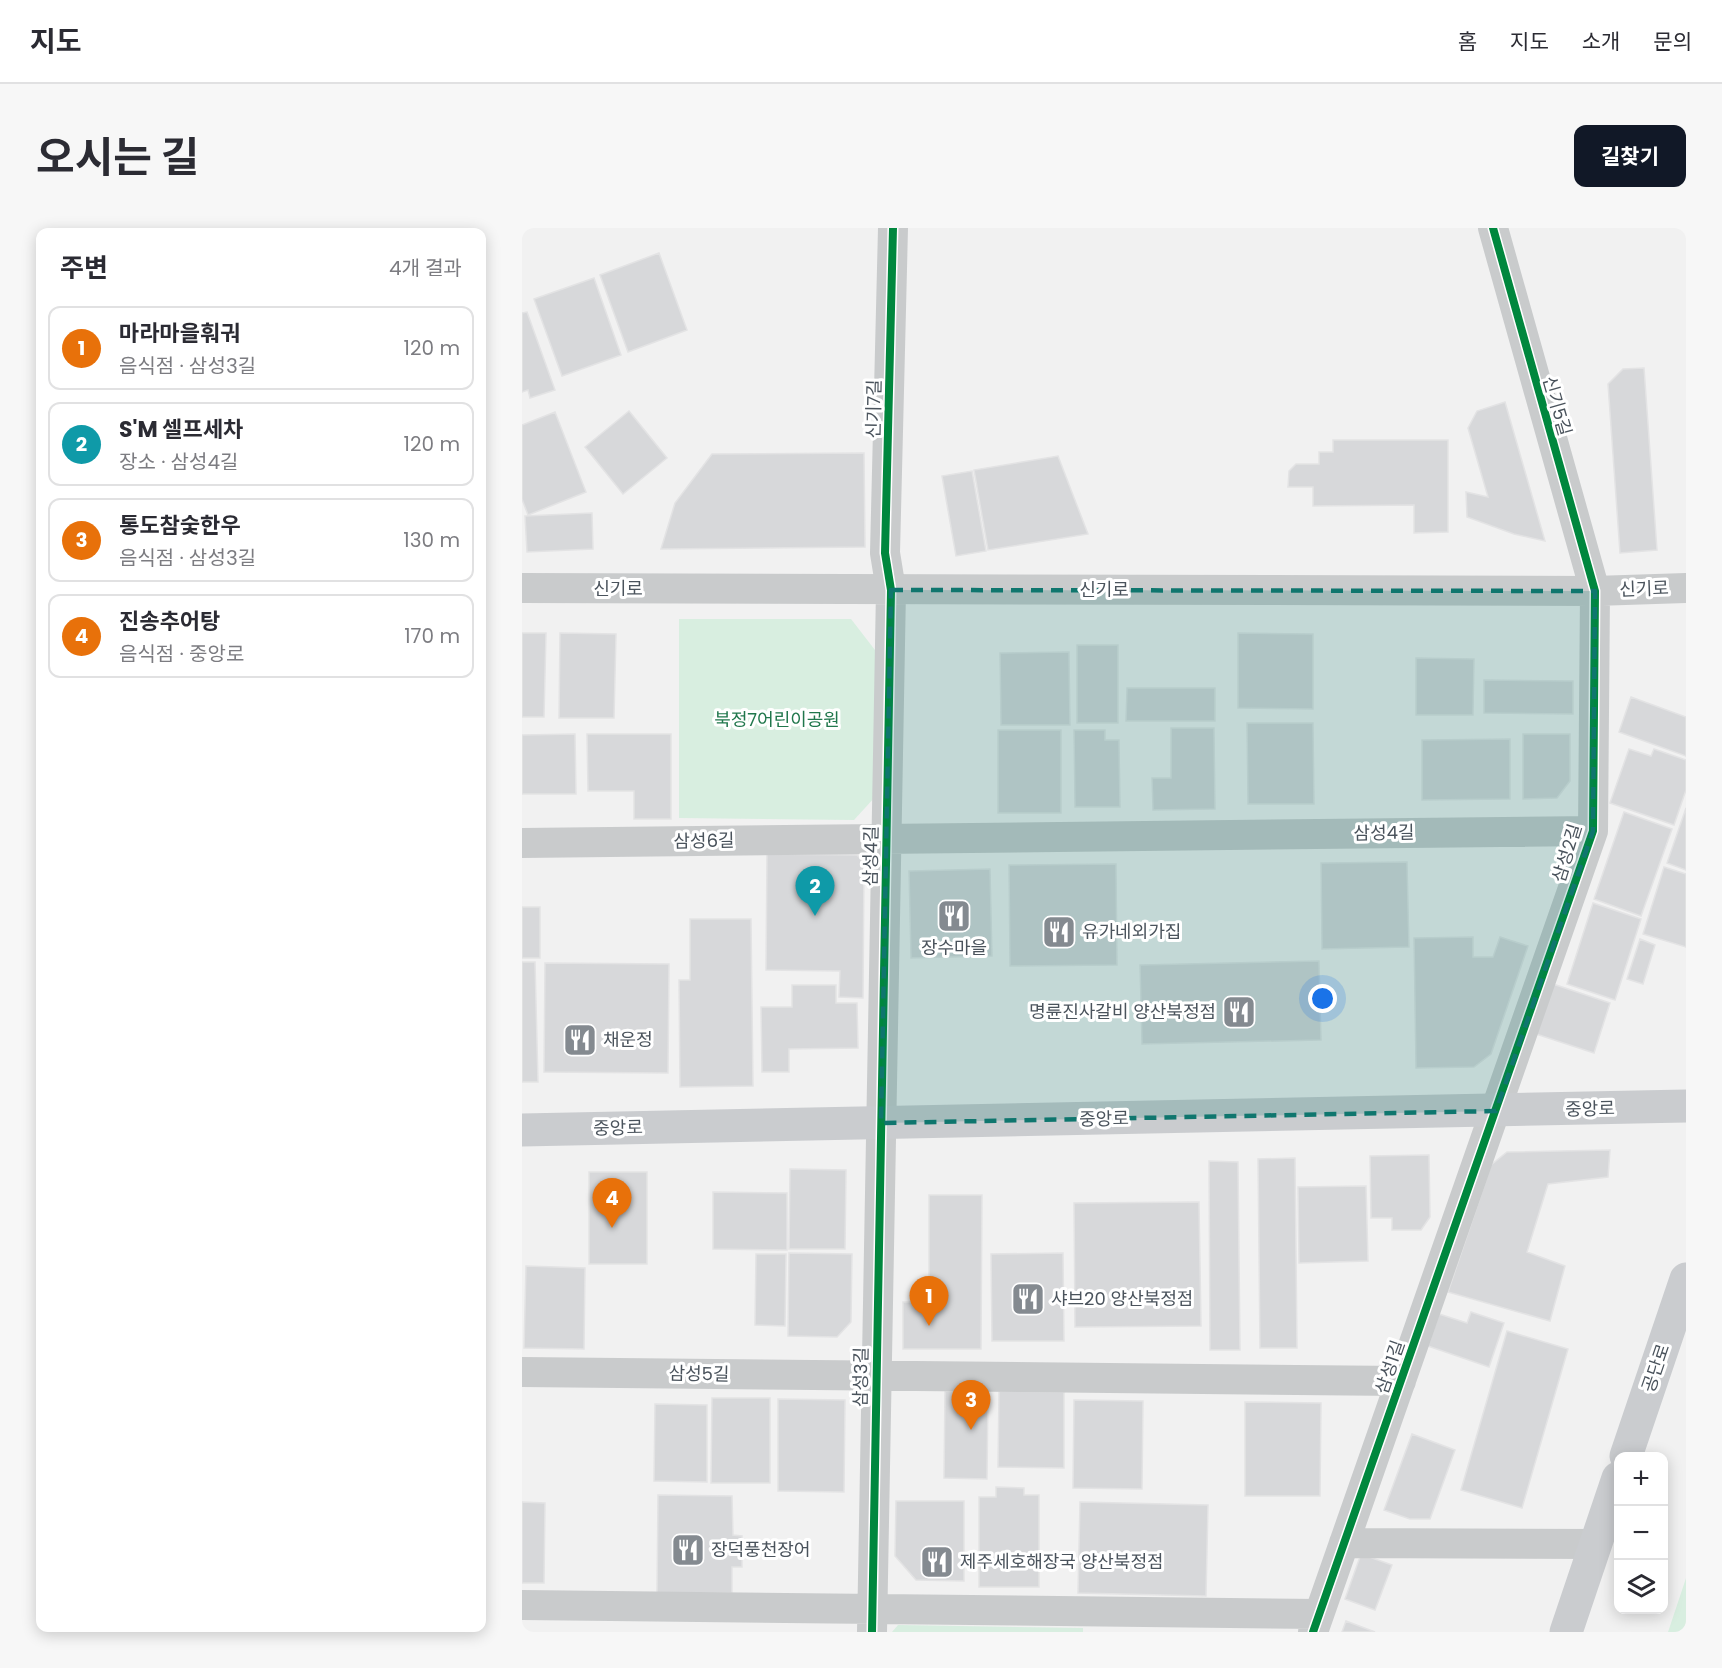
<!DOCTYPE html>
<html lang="ko">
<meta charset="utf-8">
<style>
body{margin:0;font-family:Poppins,"Noto Sans KR",sans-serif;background:#f7f7f7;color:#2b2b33}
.controls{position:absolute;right:18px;bottom:18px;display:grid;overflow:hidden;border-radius:12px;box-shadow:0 3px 15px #0003}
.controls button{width:54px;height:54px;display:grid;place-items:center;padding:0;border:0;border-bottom:2px solid #e1e1e2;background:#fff;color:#2b2b33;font:30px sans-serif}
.you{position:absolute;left:801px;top:771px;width:21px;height:21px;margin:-15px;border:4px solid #fff;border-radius:50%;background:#1a73e8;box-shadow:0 0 0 9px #1a73e833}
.badge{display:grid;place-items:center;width:39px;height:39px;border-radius:50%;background:#111827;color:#fff;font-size:20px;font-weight:700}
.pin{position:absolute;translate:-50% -50px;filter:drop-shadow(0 2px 3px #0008)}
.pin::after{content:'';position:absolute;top:32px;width:21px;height:18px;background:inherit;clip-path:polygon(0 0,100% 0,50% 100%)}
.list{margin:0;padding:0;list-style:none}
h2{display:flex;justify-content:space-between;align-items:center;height:78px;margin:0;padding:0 24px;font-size:26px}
h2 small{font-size:20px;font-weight:400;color:#7c7c81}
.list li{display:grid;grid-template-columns:39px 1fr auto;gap:18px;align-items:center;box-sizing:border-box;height:84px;margin:0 12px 12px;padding:0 12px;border:2px solid #e1e1e2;border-radius:12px}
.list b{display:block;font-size:22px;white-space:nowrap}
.list p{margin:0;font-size:20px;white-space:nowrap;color:#7c7c81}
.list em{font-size:20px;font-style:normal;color:#7c7c81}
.icon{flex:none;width:33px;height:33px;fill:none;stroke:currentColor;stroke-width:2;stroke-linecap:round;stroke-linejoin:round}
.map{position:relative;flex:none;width:1164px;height:1404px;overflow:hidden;border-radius:12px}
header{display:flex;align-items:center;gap:36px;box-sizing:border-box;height:84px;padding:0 30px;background:#fff;border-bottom:2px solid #e1e1e2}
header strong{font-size:28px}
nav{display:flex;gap:33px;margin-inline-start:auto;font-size:21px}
.intro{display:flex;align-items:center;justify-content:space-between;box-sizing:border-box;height:144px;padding:0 36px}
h1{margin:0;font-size:42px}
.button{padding:15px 27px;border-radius:12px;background:#111827;color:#fff;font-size:21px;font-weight:700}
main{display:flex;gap:36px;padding:0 36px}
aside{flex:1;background:#fff;border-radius:12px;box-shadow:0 3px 15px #0003}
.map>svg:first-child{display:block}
.green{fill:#d8eee0}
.building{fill:#d7d8da;stroke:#e3e3e4;stroke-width:1.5}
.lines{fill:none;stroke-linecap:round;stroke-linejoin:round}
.street{stroke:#c9cbcc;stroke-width:30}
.secondary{stroke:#cacccf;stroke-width:33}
.cycleway-casing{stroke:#fff;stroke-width:11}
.cycleway{stroke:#00873e;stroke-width:8}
.marked{fill:#0f766e;fill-opacity:0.2;stroke:#0f766e;stroke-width:4.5;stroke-dasharray:12 8;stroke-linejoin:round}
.labels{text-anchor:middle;stroke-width:6;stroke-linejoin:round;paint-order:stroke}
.street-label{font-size:18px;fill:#4a535c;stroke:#fff}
.park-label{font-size:18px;fill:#20774c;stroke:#fff}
.poi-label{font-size:18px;fill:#4a535c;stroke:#fff;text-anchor:start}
</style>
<header>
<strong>지도</strong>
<nav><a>홈</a><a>지도</a><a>소개</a><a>문의</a></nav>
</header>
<div class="intro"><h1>오시는 길</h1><a class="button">길찾기</a></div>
<main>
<aside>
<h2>주변<small>4개 결과</small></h2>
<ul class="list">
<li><span class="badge" style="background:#e8710a">1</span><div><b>마라마을훠궈</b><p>음식점 · 삼성3길</p></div><em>120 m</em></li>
<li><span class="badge" style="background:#0f9aa8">2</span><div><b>S'M 셀프세차</b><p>장소 · 삼성4길</p></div><em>120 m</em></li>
<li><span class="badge" style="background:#e8710a">3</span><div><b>통도참숯한우</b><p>음식점 · 삼성3길</p></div><em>130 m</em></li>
<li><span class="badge" style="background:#e8710a">4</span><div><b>진송추어탕</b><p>음식점 · 중앙로</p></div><em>170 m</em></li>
</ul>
</aside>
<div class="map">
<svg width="1164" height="1404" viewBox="0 0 1164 1404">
<rect width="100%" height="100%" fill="#f1f1f1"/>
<!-- green -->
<path class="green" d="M 157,391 L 329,391 L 353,422 L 353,569 L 332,592 L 157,590 Z
M 1164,1350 L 1164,1404 L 1146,1404 Z
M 376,1397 L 561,1400 L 561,1404 L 370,1404 Z"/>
<!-- building -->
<path class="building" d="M 137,25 L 165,102 L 106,124 L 78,47 Z
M 72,50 L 99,127 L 40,148 L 12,71 Z
M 5,84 L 33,162 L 8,170 L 6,162 L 0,164 L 0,85 Z
M 1122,140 L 1135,322 L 1098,325 L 1086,156 L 1101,141 Z
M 983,174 L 1023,313 L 992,306 L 945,289 L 944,264 L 966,269 L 946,200 L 955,183 Z
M 107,183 L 145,230 L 101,266 L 63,219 Z
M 33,184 L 64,264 L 6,287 L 0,271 L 0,197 Z
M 811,212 L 926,212 L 926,304 L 892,305 L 892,277 L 791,278 L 791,259 L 766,259 L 767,243 L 774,236 L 797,236 L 797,224 L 811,224 Z
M 342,225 L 343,319 L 139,321 L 153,275 L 190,226 Z
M 536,228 L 566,306 L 466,322 L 452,242 Z
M 450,243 L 464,323 L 434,328 L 420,248 Z
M 70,285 L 71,321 L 5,324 L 3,288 Z
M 0,405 L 24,405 L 22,489 L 0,489 Z
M 38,405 L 94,406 L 92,490 L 37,490 Z
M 716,405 L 791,406 L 791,481 L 716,480 Z
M 555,417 L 596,417 L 596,495 L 555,495 Z
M 547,424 L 548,497 L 479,497 L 478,425 Z
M 894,430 L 952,431 L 951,487 L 894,487 Z
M 962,452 L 1051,453 L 1051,486 L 962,485 Z
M 605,460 L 693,460 L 693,493 L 604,493 Z
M 1109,469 L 1164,489 L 1164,528 L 1097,504 Z
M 725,495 L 791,495 L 792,576 L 726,576 Z
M 649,500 L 692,500 L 693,581 L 631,582 L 630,550 L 649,550 Z
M 476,502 L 539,502 L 539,585 L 476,585 Z
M 552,502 L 583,502 L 583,512 L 597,512 L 598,579 L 553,579 Z
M 53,506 L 54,566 L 0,566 L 0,507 Z
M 65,506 L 149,506 L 149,591 L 112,591 L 112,563 L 66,563 Z
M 1001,506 L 1048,506 L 1048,553 L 1035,570 L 1001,571 Z
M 988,511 L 988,571 L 900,572 L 900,512 Z
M 1107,521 L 1129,528 L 1132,521 L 1164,532 L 1164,562 L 1152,597 L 1088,575 Z
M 1164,580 L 1164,642 L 1145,635 Z
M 1102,584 L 1150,601 L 1119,688 L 1072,671 Z
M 245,626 L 335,627 L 342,634 L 341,770 L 317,769 L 318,743 L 244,742 Z
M 885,634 L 887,719 L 800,721 L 799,635 Z
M 594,636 L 595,737 L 488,738 L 487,637 Z
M 1142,639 L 1164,646 L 1164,719 L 1121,706 Z
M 468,641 L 470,728 L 389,730 L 387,643 Z
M 1071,675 L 1119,691 L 1093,772 L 1045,756 Z
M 0,679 L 18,679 L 18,730 L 0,730 Z
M 168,691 L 229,691 L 231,858 L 158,859 L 157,752 L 168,752 Z
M 951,709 L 951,729 L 971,729 L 978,709 L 1006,718 L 969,826 L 952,839 L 894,840 L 892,710 Z
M 1118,711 L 1133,717 L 1121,756 L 1105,751 Z
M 797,733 L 799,812 L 620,816 L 618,737 Z
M 0,734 L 13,734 L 16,854 L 0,854 Z
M 23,735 L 147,736 L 146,845 L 22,844 Z
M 1028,755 L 1088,775 L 1072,825 L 1011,805 Z
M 270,757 L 314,757 L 314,775 L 335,775 L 336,820 L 267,821 L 267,844 L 240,844 L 239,779 L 270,779 Z
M 1088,922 L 1086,949 L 1026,956 L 1005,1024 L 1043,1038 L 1028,1093 L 926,1064 L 969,937 L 985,924 Z
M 907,927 L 908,989 L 899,1002 L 870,1002 L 870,990 L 849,990 L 848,928 Z
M 773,930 L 775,1120 L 738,1120 L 736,931 Z
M 687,933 L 716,934 L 718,1122 L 688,1122 Z
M 268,941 L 324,942 L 323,1021 L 267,1021 Z
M 67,944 L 125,944 L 125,1036 L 67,1036 Z
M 844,958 L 846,1033 L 777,1035 L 776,959 Z
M 191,964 L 265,965 L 265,1022 L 191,1021 Z
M 407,967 L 460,967 L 459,1121 L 381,1121 L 381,1074 L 407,1074 Z
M 677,974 L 679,1098 L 553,1099 L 552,975 Z
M 267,1025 L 330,1026 L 329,1094 L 315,1109 L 266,1108 Z
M 541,1025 L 542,1113 L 470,1113 L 469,1026 Z
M 234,1026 L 264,1026 L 263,1098 L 233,1097 Z
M 4,1038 L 63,1040 L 62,1121 L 2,1120 Z
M 949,1084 L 982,1095 L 967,1139 L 906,1118 L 917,1086 L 945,1095 Z
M 985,1103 L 1046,1121 L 1000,1280 L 939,1262 Z
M 423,1163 L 466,1163 L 465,1251 L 422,1250 Z
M 477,1163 L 542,1164 L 542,1240 L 476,1239 Z
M 190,1170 L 248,1170 L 248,1255 L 189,1255 Z
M 256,1171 L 323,1172 L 322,1264 L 256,1263 Z
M 552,1172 L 621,1173 L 620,1261 L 551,1260 Z
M 723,1174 L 799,1175 L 798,1268 L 723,1268 Z
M 133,1176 L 185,1177 L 185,1254 L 132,1253 Z
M 890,1206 L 933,1222 L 908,1291 L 888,1291 L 862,1282 Z
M 474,1259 L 502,1260 L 502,1267 L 517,1267 L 517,1359 L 457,1359 L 457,1269 L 474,1269 Z
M 136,1267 L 210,1268 L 211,1307 L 220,1308 L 220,1339 L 210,1339 L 210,1365 L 135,1365 Z
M 374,1273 L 442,1273 L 442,1353 L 394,1352 L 373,1328 Z
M 0,1274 L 23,1275 L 22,1355 L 0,1355 Z
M 558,1274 L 686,1277 L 684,1368 L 556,1365 Z
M 839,1326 L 870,1337 L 853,1382 L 823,1371 Z
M 824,1393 L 853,1404 L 820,1404 Z"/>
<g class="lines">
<!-- street -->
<path class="street" d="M 0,360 L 1073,363 L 1164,360
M 0,615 L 1071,603
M 0,1144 L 879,1153
M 822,1315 L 1074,1316
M 0,1377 L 797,1386
M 350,1404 L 369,362 L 363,325 L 371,0
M 791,1404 L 1071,603 L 1073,363 L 971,0"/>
<!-- secondary -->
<path class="secondary" d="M 0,902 L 1164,878
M 1104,1228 L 1164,1051
M 1044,1404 L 1096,1250"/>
<!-- cycleway casing -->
<g class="cycleway-casing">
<path id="cycleway" d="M 350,1404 L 369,362 L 363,325 L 371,0
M 791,1404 L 1071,603 L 1073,363 L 971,0"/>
</g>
<!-- cycleway -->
<use href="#cycleway" class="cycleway"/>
</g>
<!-- marked area -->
<path class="marked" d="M 369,362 L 1073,363 L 1071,603 L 974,883 L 359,895 Z"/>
<!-- icons -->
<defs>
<g id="restaurant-square" transform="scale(1.725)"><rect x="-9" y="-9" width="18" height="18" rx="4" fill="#848a90" stroke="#fff"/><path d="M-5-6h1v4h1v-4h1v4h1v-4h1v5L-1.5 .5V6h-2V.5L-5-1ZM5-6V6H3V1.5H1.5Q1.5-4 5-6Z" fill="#fff"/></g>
</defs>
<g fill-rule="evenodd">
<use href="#restaurant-square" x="432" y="688"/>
<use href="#restaurant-square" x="537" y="704"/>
<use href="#restaurant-square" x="717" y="784"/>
<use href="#restaurant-square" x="58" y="812"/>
<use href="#restaurant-square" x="506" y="1071"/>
<use href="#restaurant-square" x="166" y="1322"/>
<use href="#restaurant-square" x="415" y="1334"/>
</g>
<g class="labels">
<!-- street labels -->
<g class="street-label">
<text transform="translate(1035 178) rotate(74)" y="6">신기5길</text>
<text transform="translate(352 181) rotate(-89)" y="6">신기7길</text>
<text x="96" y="367">신기로</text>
<text transform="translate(1122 361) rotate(-2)" y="6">신기로</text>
<text x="582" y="368">신기로</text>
<text transform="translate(862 605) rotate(-1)" y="6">삼성4길</text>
<text transform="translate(182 613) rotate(-1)" y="6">삼성6길</text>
<text transform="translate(1045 625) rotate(-73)" y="6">삼성2길</text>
<text transform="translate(349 628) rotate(-89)" y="6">삼성4길</text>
<text transform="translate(1068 881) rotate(-1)" y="6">중앙로</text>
<text transform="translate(582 891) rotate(-1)" y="6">중앙로</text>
<text transform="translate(96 900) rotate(-1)" y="6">중앙로</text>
<text transform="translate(868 1139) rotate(-71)" y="6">삼성1길</text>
<text transform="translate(1134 1140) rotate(-71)" y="6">공단로</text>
<text transform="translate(177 1146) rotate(1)" y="6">삼성5길</text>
<text transform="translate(339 1149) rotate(-89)" y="6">삼성3길</text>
</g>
<!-- park labels -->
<g class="park-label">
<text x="255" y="498">북정7어린이공원</text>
</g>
<!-- poi labels -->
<g class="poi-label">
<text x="560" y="710">유가네외가집</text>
<text x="432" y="726" text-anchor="middle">장수마을</text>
<text x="694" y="790" text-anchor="end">명륜진사갈비 양산북정점</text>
<text x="81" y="818">채운정</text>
<text x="529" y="1077">샤브20 양산북정점</text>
<text x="189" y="1328">장덕풍천장어</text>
<text x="438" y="1340">제주세호해장국 양산북정점</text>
</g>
</g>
</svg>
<div class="controls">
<button>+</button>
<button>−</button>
<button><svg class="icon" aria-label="layers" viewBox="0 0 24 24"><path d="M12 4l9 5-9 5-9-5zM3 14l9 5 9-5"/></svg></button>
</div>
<div class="you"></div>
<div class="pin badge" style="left:407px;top:1098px;background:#e8710a">1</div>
<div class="pin badge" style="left:293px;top:688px;background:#0f9aa8">2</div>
<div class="pin badge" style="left:449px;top:1202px;background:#e8710a">3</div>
<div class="pin badge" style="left:90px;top:1000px;background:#e8710a">4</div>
</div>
</main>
